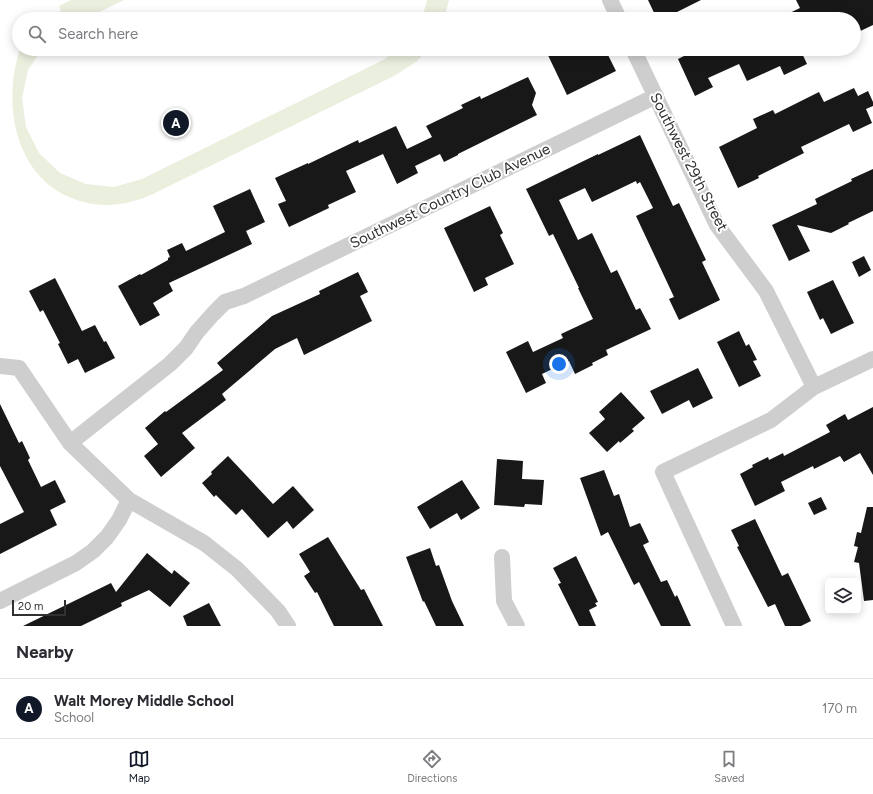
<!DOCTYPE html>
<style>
body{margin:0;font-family:Figtree,sans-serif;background:#f7f7f7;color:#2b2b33}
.controls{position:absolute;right:12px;bottom:12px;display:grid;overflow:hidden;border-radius:6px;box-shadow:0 2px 10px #0003}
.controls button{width:36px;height:36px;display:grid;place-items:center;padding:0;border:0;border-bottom:1px solid #e1e1e2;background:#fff;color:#2b2b33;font:20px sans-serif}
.scale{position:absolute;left:12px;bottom:10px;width:54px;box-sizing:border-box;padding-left:4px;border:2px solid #313131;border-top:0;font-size:11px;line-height:14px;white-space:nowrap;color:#313131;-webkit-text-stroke:3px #fff;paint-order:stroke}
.you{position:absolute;left:559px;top:364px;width:14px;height:14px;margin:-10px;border:3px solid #fff;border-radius:50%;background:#1a73e8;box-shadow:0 0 0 6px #1a73e833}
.badge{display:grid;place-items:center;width:26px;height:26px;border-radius:50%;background:#111827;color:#fff;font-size:13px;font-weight:700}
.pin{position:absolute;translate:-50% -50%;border:2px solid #fff;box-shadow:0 1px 4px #0006}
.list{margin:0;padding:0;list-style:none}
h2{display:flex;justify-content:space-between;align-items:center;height:52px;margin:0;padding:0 16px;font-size:17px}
h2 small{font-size:13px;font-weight:400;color:#7c7c81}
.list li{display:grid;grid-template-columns:26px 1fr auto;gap:12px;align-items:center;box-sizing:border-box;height:60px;padding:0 16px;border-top:1px solid #e1e1e2}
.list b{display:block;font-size:15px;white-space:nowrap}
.list p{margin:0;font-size:13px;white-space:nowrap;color:#7c7c81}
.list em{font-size:13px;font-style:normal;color:#7c7c81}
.icon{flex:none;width:22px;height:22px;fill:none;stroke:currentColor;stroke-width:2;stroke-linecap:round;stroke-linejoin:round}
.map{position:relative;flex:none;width:873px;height:626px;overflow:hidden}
.search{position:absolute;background:#fff;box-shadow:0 2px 10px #0003;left:12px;right:12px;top:12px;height:44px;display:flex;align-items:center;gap:10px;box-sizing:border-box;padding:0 14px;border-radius:22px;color:#7c7c81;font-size:15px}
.sheet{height:112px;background:#fff}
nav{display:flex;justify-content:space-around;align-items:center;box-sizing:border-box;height:56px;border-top:1px solid #e1e1e2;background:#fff;font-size:11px;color:#7c7c81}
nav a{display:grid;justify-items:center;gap:2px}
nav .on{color:#111827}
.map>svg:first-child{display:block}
.green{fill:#eaefde}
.building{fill:#181818}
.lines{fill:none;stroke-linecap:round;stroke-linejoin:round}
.minor{stroke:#cecece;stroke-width:16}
.labels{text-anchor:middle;stroke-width:4;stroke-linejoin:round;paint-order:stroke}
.street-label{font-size:15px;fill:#313131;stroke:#fff}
</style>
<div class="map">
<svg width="873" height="626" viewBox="0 0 873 626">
<rect width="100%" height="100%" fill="#fff"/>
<!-- green -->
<path class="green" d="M 71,0 L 124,0 L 85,19 L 48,19 L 61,11 L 59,6 Z
M 427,0 L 449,0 L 444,19 L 422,19 Z
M 20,49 L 42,49 L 28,70 L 22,98 L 26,127 L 39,153 L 60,173 L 86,184 L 114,187 L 142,179 L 385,59 L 399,49 L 428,49 L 416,62 L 394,76 L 153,194 C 133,203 110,208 88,203 C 18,189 0,110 20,49 Z"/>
<!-- building -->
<path class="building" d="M 648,0 L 701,0 L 663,19 L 657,19 Z
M 796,0 L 873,0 L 873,25 L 854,34 L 854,19 L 777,19 L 800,8 Z
M 545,49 L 605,49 L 616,71 L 567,95 Z
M 698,49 L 800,49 L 807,64 L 784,75 L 780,66 L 747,81 L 739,64 L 708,78 L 713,87 L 695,96 L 678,59 Z
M 528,77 L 536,93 L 532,105 L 537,115 L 458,154 L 458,155 L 444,162 L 440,154 L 415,166 L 418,173 L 397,184 L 383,154 L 346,171 L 356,192 L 328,205 L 329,208 L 289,227 L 278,204 L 286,201 L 275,178 L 308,163 L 308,164 L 358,140 L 359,143 L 396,126 L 407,149 L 432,137 L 426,126 L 463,108 L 461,105 L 480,96 L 481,99 Z
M 854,88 L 858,96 L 868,91 L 873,102 L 873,106 L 866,109 L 872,123 L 853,132 L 849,124 L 801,147 L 804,153 L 758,176 L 759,178 L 738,188 L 719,147 L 757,128 L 753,119 L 773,110 L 775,114 L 819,92 L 824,102 Z
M 640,135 L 673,206 L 679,203 L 696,239 L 706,260 L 702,262 L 720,300 L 679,320 L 669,299 L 674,297 L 636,216 L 653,208 L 640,182 L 637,184 L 636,181 L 592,202 L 585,188 L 559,200 L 578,240 L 592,233 L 611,273 L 617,270 L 636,310 L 640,308 L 651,329 L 606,350 L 608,355 L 592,363 L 593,365 L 575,374 L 569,361 L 542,374 L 546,383 L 526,393 L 506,352 L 528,341 L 533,352 L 563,338 L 561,334 L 593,319 L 578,288 L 579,288 L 553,234 L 549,236 L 526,189 L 598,154 L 598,155 Z
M 873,169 L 873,211 L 848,223 L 849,224 L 831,233 L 797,225 L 810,251 L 789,261 L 772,225 L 817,204 L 815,199 L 852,181 L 851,179 Z
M 250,189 L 265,222 L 246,231 L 252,244 L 169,283 L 173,291 L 153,303 L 160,315 L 140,326 L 118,286 L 140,274 L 141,275 L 168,260 L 168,258 L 170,257 L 167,250 L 182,243 L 186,251 L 225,232 L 213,206 Z
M 490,206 L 503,233 L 500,235 L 514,264 L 485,278 L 488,285 L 474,292 L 444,228 Z
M 864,256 L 871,270 L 859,277 L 852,262 Z
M 358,272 L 368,292 L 360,296 L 372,321 L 304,355 L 297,338 L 275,349 L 222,394 L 226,400 L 182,433 L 195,448 L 161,477 L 144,456 L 158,444 L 145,428 L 165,411 L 166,412 L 223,370 L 217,363 L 272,316 L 320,294 L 319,291 Z
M 55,278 L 82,331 L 95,325 L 104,342 L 106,341 L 115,358 L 85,373 L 78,359 L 68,364 L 58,344 L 60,343 L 43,310 L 40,312 L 29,291 Z
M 833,280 L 854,323 L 831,334 L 823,318 L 820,320 L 807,292 Z
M 739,331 L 746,346 L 749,344 L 757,360 L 753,361 L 761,376 L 739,387 L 717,342 Z
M 698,368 L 713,398 L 693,408 L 689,400 L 662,414 L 650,391 Z
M 621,392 L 645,418 L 632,429 L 634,431 L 620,443 L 619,441 L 607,452 L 589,433 L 605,419 L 599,412 Z
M 0,404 L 19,443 L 22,441 L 30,458 L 28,460 L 41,487 L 55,480 L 66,502 L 50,510 L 57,525 L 0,554 L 0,524 L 24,512 L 0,466 Z
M 873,407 L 873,475 L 860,453 L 844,462 L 840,456 L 814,469 L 813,466 L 781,482 L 785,491 L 755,506 L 740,474 L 753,467 L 752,465 L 768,457 L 769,460 L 783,453 L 784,456 L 830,432 L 826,425 L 845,414 L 848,420 Z
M 228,456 L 273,504 L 293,486 L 314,510 L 293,529 L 287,521 L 268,538 L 242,509 L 236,515 L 216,495 L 214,497 L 202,483 L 212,474 L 211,472 Z
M 497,459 L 523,461 L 522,479 L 544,480 L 542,505 L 525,504 L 524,507 L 494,505 Z
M 604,470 L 614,496 L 619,494 L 630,527 L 640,523 L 649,542 L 643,545 L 661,582 L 667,580 L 675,597 L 677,595 L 691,626 L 661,626 L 639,582 L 634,585 L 608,532 L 601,536 L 580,478 Z
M 462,480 L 480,508 L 461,520 L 457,513 L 430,529 L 417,507 Z
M 821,497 L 827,509 L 814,515 L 808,503 Z
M 867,507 L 873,507 L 873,600 L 864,601 L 859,563 L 854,562 L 858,547 L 854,546 L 857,532 L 861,533 Z
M 755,519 L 782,576 L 788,573 L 811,621 L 801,626 L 785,626 L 775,604 L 768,607 L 737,547 L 739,546 L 731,530 Z
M 328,537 L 361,590 L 364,589 L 383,626 L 334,626 L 317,592 L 315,593 L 304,576 L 310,572 L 299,554 Z
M 430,548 L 436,566 L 439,565 L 452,601 L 464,626 L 436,626 L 424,601 L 423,602 L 406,557 Z
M 147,553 L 172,574 L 174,570 L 190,583 L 170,607 L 149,590 L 121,603 L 122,606 L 81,626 L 23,626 L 111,583 L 116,592 Z
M 576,556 L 598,602 L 595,603 L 597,606 L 589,610 L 596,626 L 579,626 L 558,584 L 561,583 L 553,568 Z
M 209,603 L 221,626 L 187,626 L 183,616 Z"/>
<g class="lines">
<!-- minor -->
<path class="minor" d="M 610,0 L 619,19
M 633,49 L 717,225 L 766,291 L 814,387
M 0,366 L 19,368 L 70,443 L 129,500 L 204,543 L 237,569 L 278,611 L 288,626
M 70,443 L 170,364 L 186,348 L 197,332 L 213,314 L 225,302 L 244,296 L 656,96
M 502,557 L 504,601 L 517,626
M 0,601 L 76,563 L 93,551 L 107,537 L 119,520 L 129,500
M 734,626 L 663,472 L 771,420 L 814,387 L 873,359"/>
</g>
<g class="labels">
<!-- street labels -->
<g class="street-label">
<text transform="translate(689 162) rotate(63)" y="5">Southwest 29th Street</text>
<text transform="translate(450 196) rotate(-26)" y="5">Southwest Country Club Avenue</text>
</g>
</g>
</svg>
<div class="controls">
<button><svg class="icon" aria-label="layers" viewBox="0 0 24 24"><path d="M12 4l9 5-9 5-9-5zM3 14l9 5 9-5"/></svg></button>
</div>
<div class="scale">20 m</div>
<div class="you"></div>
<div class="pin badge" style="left:176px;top:123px">A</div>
<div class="search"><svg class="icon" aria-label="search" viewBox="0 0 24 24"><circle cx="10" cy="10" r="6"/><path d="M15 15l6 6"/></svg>Search here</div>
</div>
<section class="sheet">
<h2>Nearby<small></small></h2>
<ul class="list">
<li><span class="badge">A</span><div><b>Walt Morey Middle School</b><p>School</p></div><em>170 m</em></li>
</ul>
</section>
<nav>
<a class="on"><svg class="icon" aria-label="map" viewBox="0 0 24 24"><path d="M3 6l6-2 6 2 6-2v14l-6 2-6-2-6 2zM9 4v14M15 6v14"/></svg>Map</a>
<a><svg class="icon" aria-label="directions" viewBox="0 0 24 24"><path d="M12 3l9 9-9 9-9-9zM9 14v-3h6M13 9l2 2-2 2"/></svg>Directions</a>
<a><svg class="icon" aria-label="saved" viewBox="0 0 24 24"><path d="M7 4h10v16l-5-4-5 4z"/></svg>Saved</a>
</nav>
